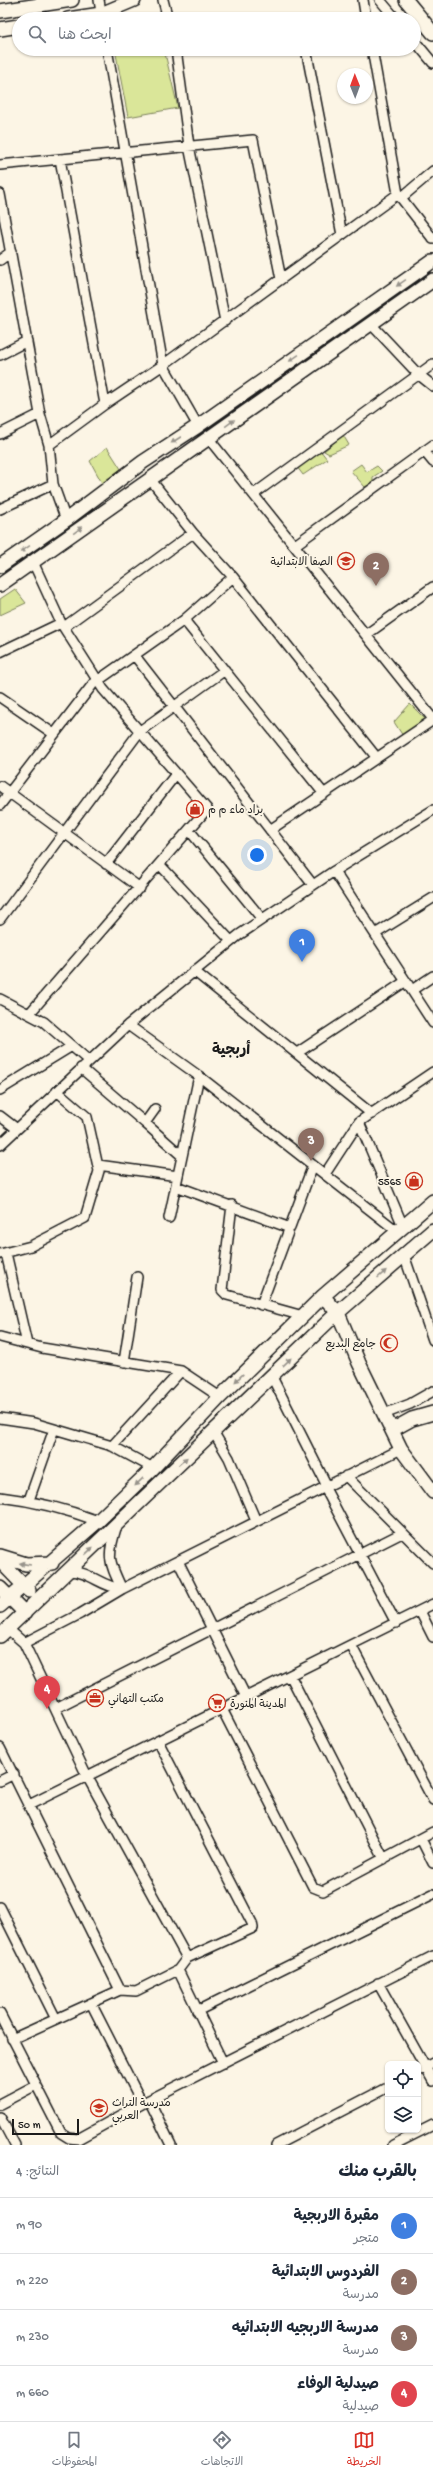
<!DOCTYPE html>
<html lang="ar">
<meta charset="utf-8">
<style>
body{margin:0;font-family:"Gochi Hand","Playpen Sans Arabic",sans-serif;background:#f6f6f7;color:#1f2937;direction:rtl}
.controls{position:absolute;right:12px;bottom:12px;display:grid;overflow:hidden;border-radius:6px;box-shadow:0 1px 3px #0004}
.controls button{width:36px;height:36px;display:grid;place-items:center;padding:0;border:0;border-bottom:1px solid #e0e1e3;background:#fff;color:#1f2937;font:20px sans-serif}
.compass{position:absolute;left:337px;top:68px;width:36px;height:36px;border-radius:50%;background:#fff;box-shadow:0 1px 3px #0004;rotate:359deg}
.scale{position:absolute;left:12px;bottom:10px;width:67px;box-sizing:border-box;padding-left:4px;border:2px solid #1c1c1c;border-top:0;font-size:11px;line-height:14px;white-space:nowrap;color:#1c1c1c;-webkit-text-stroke:3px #fcf5e5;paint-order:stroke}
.you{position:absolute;left:257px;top:855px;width:14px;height:14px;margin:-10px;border:3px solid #fff;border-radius:50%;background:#1a73e8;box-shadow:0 0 0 6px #1a73e833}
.badge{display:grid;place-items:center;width:26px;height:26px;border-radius:50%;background:#d93025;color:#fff;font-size:13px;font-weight:700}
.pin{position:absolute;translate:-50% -33px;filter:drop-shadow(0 1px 2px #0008)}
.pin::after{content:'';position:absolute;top:21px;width:14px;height:12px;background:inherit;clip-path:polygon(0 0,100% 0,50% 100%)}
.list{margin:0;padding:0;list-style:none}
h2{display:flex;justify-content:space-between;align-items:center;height:52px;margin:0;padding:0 16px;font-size:17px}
h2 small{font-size:13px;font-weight:400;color:#747a83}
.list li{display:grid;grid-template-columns:26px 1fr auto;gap:12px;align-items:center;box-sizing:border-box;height:56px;padding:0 16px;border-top:1px solid #e0e1e3}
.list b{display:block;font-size:15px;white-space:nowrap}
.list p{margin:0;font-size:13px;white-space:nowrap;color:#747a83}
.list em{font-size:13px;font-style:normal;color:#747a83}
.icon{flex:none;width:22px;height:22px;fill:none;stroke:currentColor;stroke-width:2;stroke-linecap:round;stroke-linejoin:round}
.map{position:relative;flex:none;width:433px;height:2145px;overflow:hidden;direction:ltr}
.search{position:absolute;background:#fff;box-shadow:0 1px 3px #0004;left:12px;right:12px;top:12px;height:44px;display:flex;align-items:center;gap:10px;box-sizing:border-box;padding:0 14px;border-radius:22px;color:#747a83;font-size:15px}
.sheet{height:276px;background:#fff}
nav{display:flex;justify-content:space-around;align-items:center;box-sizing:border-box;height:56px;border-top:1px solid #e0e1e3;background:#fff;font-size:11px;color:#747a83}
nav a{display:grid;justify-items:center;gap:2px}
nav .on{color:#d93025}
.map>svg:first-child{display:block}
.green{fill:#dae699;stroke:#7b815a}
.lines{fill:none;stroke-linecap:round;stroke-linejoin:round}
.street-casing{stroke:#1c1c1c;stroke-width:12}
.secondary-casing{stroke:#1c1c1c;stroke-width:16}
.street{stroke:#fcf5e5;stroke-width:9}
.secondary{stroke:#fcf5e5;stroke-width:13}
.oneway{fill:#97938b}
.labels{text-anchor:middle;stroke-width:4;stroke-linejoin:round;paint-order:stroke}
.poi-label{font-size:11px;fill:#1c1c1c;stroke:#fcf5e5;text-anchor:start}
.district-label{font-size:15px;font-weight:bold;fill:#1c1c1c;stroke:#fcf5e5}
</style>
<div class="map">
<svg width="433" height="2145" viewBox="0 0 433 2145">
<rect width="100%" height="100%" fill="#fcf5e5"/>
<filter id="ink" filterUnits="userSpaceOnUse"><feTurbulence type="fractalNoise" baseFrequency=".025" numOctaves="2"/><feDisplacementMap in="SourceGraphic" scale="8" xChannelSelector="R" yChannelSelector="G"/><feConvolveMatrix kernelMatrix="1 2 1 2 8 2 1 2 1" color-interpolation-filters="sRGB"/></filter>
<g filter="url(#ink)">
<!-- green -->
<path class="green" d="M 115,49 L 164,49 L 178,108 L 128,117 Z
M 343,435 L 349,445 L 329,454 L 324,451 Z
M 107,447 L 121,469 L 102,483 L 90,461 Z
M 320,450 L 327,459 L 303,475 L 297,467 Z
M 361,464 L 367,472 L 377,466 L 382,471 L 373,477 L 373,482 L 365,487 L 351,471 Z
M 15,589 L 26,603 L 0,615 L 0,599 Z
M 410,704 L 426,720 L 403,736 L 394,722 Z"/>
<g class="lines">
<!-- street casing -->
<g class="street-casing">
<path id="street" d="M 99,0 L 102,18
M 163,0 L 168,19
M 363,0 L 366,19
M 380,0 L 396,19
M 414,40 L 433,63
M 107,49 L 163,365 L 198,426
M 176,49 L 189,146 L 225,321
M 306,49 L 342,235
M 372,49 L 398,194 L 433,239
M 60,159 L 105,404
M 0,165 L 253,140 L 281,279
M 0,194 L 40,414 L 49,445 L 53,484 L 66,520
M 401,198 L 433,171
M 0,260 L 11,252
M 370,323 L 418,374 L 433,386
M 0,355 L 27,341
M 0,434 L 40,414
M 209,439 L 433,719
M 49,445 L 105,404 L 163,365 L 398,194
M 424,451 L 433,462
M 150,479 L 193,533 L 233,577 L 377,758
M 254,494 L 433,364
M 0,509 L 53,484
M 295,545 L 433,445
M 184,620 L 324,794
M 64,627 L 193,533
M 367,634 L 433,587
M 0,652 L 61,623
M 135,656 L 313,885
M 0,697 L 54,734
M 0,786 L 140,888
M 0,805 L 93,684 L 184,620 L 233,577
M 189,830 L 262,919
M 270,830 L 433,720
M 106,864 L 176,774
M 160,865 L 231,941
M 334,871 L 433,1023
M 0,919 L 140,731 L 225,670
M 375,934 L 433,898
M 194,971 L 372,1114
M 412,990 L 433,976
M 0,999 L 44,1022 L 89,1061
M 29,1014 L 207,809 L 103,689 L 61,623 L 33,562
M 128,1025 L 199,1076 L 397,1231
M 297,1053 L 406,981
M 81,1068 L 145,1123 L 155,1109
M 0,1090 L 72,1046
M 0,1116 L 17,1129
M 359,1122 L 403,1226
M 145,1123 L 182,1156
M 0,1145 L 128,1025 L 239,935 L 334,871 L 433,810
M 98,1165 L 178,1176
M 325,1174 L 359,1122 L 433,1072
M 176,1186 L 290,1228
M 232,1205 L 222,1290 L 227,1295 L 303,1316
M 169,1218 L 199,1076
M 6,1253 L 27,1344
M 0,1254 L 31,1246 L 85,1218 L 99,1171 L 87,1117 L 57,1091
M 404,1255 L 433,1340
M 261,1305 L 313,1165
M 0,1337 L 42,1348 L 181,1371 L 220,1397
M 124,1362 L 137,1277
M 272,1377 L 327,1486
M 384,1414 L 410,1404 L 433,1391
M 0,1418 L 34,1423 L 112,1446 L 153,1468
M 214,1433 L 229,1458 L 256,1521
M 112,1446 L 181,1371
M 346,1476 L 433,1563
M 325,1488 L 396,1623
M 0,1497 C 34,1501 66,1509 98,1521
M 29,1500 L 54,1429
M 178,1561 L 246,1697
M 69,1571 C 92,1572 99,1586 122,1589 L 401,1449
M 420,1611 L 433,1637
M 8,1629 L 24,1643 L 87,1776 L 187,1958
M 24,1643 L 80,1614 L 122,1589 C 108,1560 107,1557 117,1525
M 351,1645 L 433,1800
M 290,1675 L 384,1859
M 56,1708 L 402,1533
M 222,1709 L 313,1887 L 323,1891 L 433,1832
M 0,1748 L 120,1990
M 0,1781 L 14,1774
M 29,1805 L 433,1604
M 421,1839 L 433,1863
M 0,1907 L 56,2019
M 178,1970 L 223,2063
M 378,1983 L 433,2081
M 91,2003 L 142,2103
M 197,2011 L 433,1894
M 0,2014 L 61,2133 L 69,2138 L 78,2139 L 149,2100 L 433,1956
M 12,2039 L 120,1990 L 136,1991 L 178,1970 L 187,1958 L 253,1928 L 252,1923 L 158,1741
M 418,2071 L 433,2063
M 149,2100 L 171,2145
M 0,2104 L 36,2085
M 0,2117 L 15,2145
M 276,2145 L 388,2087
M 393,2145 L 433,2125"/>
</g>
<!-- secondary casing -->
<g class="secondary-casing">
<path id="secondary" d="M 406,0 L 433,33
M 0,11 L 72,0
M 68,19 L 101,14 L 134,0
M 0,29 L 19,26
M 0,566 L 66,520 L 143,462 L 198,426 L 433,261
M 0,585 L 433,280
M 323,1296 L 338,1313 L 359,1363 L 401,1449 L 433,1492
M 392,1430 L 412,1419 L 433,1413
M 0,1556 L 26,1564 L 52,1563
M 0,1561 L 29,1591
M 0,1588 L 25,1613
M 0,1606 L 98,1521 L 153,1468 L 220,1397 L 323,1296 L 433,1201
M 0,1636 L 335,1315 L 433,1230"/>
</g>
<!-- street -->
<use href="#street" class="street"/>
<!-- secondary -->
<use href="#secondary" class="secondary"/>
</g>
<!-- one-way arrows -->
<defs><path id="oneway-solid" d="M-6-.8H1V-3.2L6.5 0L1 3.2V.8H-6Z"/></defs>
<g class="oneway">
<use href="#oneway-solid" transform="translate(401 283) rotate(145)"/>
<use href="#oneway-solid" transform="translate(294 358) rotate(145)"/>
<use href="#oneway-solid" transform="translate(230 423) rotate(-36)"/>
<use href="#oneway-solid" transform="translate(176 440) rotate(147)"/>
<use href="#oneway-solid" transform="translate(78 530) rotate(-36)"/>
<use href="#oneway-solid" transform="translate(25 549) rotate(145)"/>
<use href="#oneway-solid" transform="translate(382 1274) rotate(-42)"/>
<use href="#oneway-solid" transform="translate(287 1362) rotate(-44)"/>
<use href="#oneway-solid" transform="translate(239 1378) rotate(136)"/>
<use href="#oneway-solid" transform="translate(183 1461) rotate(-42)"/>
<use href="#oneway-solid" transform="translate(139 1482) rotate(136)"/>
<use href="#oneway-solid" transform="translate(89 1551) rotate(-43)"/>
<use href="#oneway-solid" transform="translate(25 1564) rotate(-171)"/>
</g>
</g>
<!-- icons -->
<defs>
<g id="school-ring" transform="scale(0.9)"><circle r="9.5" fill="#fcf5e5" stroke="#c8321e" stroke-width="1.5"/><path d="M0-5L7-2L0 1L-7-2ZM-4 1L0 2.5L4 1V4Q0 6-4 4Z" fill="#c8321e"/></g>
<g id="shop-ring" transform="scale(0.9)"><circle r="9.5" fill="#fcf5e5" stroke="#c8321e" stroke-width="1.5"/><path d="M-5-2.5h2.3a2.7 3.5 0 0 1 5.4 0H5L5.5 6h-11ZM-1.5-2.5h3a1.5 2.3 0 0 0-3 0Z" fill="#c8321e"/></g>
<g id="mosque-ring" transform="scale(0.9)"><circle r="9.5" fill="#fcf5e5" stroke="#c8321e" stroke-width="1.5"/><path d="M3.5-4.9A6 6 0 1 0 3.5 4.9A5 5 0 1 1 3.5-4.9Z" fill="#c8321e"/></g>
<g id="office-ring" transform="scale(0.9)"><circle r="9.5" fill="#fcf5e5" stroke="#c8321e" stroke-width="1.5"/><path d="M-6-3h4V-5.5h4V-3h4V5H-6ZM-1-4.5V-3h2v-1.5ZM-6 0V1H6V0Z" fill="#c8321e"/></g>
<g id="supermarket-ring" transform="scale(0.9)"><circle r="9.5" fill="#fcf5e5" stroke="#c8321e" stroke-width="1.5"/><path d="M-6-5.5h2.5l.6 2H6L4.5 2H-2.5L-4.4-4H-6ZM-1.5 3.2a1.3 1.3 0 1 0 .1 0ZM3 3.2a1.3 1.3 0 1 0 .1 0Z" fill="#c8321e"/></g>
</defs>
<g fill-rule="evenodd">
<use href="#school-ring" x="346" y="561"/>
<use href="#shop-ring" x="195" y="809"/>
<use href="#shop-ring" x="414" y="1181"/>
<use href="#mosque-ring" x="389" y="1343"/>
<use href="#office-ring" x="95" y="1698"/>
<use href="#supermarket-ring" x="217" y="1703"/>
<use href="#school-ring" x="99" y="2108"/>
</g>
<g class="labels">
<!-- poi labels -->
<g class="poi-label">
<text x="333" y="565" text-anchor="end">الصفا الابتدائية</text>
<text x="208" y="813">براد ماء م م</text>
<text x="401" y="1185" text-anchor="end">5565</text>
<text x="376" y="1347" text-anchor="end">جامع البديع</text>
<text x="108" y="1702">مكتب التهاني</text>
<text x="230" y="1707">المدينة المنورة</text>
<text x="112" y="2106">مدرسة التراث<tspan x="112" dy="13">العربي</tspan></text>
</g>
<!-- district labels -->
<g class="district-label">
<text x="231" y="1054">أربجية</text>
</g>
</g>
</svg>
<div class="controls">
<button><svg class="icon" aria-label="locate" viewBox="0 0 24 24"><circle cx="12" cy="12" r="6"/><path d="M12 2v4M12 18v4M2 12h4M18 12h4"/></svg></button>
<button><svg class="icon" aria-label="layers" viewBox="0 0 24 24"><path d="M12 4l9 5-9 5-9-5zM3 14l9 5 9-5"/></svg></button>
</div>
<svg class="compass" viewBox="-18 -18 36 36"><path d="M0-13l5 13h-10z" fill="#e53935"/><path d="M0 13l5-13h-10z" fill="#747a83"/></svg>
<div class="scale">50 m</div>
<div class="you"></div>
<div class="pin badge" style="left:302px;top:962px;background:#3f7fe0">1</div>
<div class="pin badge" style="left:376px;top:586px;background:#8d6e63">2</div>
<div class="pin badge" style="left:311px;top:1161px;background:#8d6e63">3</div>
<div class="pin badge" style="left:47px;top:1709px;background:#e0444e">4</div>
<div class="search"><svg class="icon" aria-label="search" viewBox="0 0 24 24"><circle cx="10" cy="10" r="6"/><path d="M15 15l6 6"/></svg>ابحث هنا</div>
</div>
<section class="sheet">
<h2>بالقرب منك<small>النتائج: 4</small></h2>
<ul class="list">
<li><span class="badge" style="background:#3f7fe0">1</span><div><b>مقبرة الاربجية</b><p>متجر</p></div><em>90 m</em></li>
<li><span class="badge" style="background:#8d6e63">2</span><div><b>الفردوس الابتدائية</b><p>مدرسة</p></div><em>220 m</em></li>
<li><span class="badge" style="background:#8d6e63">3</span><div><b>مدرسة الاربجيه الابتدائيه</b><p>مدرسة</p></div><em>230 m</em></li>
<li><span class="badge" style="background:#e0444e">4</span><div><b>صيدلية الوفاء</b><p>صيدلية</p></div><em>660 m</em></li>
</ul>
</section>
<nav>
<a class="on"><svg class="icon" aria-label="map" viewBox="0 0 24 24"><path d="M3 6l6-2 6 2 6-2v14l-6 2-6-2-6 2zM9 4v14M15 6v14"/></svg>الخريطة</a>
<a><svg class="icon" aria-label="directions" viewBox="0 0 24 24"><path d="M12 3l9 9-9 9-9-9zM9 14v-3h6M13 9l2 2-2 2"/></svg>الاتجاهات</a>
<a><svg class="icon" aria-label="saved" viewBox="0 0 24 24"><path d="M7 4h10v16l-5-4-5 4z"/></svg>المحفوظات</a>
</nav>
